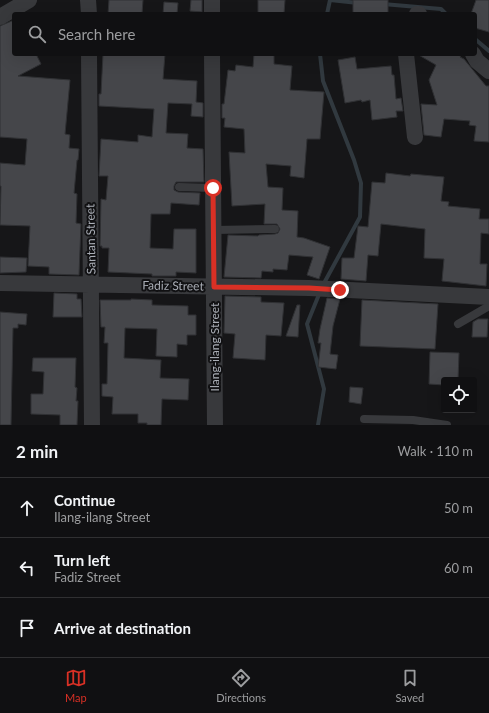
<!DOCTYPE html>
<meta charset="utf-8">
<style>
body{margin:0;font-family:Lato,sans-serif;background:#19191b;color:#f1f3f6}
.controls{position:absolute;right:12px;bottom:12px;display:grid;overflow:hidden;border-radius:4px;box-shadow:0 4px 16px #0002}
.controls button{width:36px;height:36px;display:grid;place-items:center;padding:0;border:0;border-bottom:1px solid #303032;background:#101012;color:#f1f3f6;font:20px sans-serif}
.stop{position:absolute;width:12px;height:12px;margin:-9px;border:3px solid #d93025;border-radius:50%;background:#fff}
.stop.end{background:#d93025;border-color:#fff;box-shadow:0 1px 4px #0008}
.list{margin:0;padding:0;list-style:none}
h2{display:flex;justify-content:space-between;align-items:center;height:52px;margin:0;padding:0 16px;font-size:17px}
h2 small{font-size:13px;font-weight:400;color:#9c9d9f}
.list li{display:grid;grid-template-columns:26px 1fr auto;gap:12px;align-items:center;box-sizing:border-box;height:60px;padding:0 16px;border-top:1px solid #303032}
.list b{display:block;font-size:15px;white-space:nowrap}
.list p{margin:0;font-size:13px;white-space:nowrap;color:#9c9d9f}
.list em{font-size:13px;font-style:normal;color:#9c9d9f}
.icon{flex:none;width:22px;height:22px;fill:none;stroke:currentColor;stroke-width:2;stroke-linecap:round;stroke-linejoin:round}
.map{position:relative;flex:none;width:489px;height:425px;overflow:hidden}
.search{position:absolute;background:#101012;box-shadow:0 4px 16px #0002;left:12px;right:12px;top:12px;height:44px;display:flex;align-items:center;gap:10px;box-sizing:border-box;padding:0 14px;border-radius:4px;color:#9c9d9f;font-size:15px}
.sheet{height:232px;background:#101012}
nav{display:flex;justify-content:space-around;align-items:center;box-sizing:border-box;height:56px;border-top:1px solid #303032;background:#101012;font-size:11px;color:#9c9d9f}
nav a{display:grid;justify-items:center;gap:2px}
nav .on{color:#d93025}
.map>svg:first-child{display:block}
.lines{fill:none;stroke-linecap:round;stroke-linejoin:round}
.stream{stroke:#31393f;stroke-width:4}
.building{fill:#45464a;stroke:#303134}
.service{stroke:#38393c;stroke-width:8}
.minor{stroke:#38393c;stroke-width:16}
.route{stroke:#d93025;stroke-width:5}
.labels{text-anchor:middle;stroke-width:4;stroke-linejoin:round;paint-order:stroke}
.street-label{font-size:12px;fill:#aaaeb6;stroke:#111113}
</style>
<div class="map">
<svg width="489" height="425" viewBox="0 0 489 425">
<rect width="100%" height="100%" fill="#161618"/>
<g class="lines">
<!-- stream -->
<path class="stream" d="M 383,4 L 441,9 L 446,14
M 327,14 L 330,0 L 358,3
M 475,39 L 489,51
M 320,54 L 323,81 L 354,160 L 361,183 L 360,217 L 323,285
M 318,425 L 324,389 L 307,324 L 320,292"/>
</g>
<!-- building -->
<path class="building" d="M 109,0 L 143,0 L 142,14 L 108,14 Z
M 191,0 L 202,0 L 202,12 L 190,11 Z
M 258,0 L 285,0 L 284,14 L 258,14 Z
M 353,0 L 388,0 L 388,14 L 353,14 Z
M 476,0 L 489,0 L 489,32 L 475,28 L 475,14 L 471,14 Z
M 164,2 L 178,3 L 177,14 L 163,14 Z
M 14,20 L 14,54 L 36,54 L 41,64 L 18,76 L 70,80 L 65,134 L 70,135 L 69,148 L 79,149 L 78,160 L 77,160 L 74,193 L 77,194 L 76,223 L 81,224 L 79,275 L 49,274 L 49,267 L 28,266 L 30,226 L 0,225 L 1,186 L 0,186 L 0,163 L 25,165 L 27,139 L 0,137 L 0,26 Z
M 103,54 L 165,54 L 163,79 L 197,81 L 196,102 L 203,103 L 203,117 L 191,116 L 192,104 L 168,103 L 166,133 L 188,134 L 187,148 L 203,149 L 204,182 L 176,182 L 174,186 L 174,190 L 178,192 L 200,193 L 199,205 L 171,203 L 170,214 L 151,214 L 150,248 L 173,249 L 174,229 L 196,229 L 196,273 L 176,272 L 176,276 L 152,276 L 152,274 L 108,272 L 109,248 L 102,248 L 102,246 L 100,246 L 101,199 L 106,200 L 108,176 L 99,176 L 101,139 L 138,142 L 138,135 L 152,137 L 154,109 L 99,106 L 99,94 L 101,94 Z
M 254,54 L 274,55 L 274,64 L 292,66 L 290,90 L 324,92 L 320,139 L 307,139 L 304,178 L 290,176 L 291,166 L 266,164 L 268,187 L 283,188 L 282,210 L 298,211 L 297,237 L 304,238 L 330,247 L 319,279 L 307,275 L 313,257 L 289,255 L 287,270 L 273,269 L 273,272 L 262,271 L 261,278 L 224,277 L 228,235 L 258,236 L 259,235 L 275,234 L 278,233 L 280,229 L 277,224 L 264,224 L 265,204 L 232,206 L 229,152 L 245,153 L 244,129 L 224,127 L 225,118 L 222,118 L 222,104 L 224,104 L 228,70 L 235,71 L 236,65 L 253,67 Z
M 417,54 L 462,54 L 460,57 L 464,59 L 486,86 L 489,86 L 489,142 L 474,141 L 476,126 L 469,125 L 470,121 L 444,119 L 441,137 L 424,135 L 421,104 L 437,105 L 429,80 L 436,65 Z
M 355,57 L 357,69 L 391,66 L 392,75 L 394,75 L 396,99 L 401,98 L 403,111 L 396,111 L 397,117 L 372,120 L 370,100 L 362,102 L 361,100 L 345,103 L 338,60 Z
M 386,173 L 410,176 L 411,174 L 444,177 L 441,201 L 449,202 L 448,206 L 480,209 L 479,219 L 489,219 L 489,234 L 481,233 L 480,264 L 487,264 L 486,286 L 442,281 L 444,259 L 424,258 L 425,229 L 381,224 L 378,256 L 368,255 L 366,281 L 341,279 L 342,258 L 354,258 L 358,226 L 368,227 L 372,182 L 385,183 Z
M 0,257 L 27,258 L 26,272 L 0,273 Z
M 54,293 L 77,294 L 77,299 L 81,299 L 82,317 L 53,317 Z
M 225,296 L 261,297 L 261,302 L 284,303 L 281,336 L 266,335 L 265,360 L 233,358 L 235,334 L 224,333 Z
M 327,298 L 340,299 L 333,326 L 330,354 L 338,355 L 336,369 L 318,367 L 321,343 L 318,343 L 320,329 Z
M 131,299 L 152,300 L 152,305 L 188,306 L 188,315 L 196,315 L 196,335 L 187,335 L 187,345 L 177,344 L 177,357 L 156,356 L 157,329 L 125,328 L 124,358 L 161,360 L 160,378 L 189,379 L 188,400 L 162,399 L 161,425 L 147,425 L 147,423 L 138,423 L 138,414 L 112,414 L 113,397 L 102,396 L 102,384 L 107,384 L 108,343 L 104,343 L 105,327 L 101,327 L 100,300 L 131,300 Z
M 362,300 L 438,304 L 435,349 L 360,346 Z
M 297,305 L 300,305 L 298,337 L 286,336 Z
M 0,312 L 27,314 L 26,325 L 18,324 L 18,328 L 13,328 L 11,425 L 0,425 Z
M 478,319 L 488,319 L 487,337 L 472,337 L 473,322 Z
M 430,352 L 459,353 L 458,380 L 444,380 L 444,385 L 429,384 Z
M 33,358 L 76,358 L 75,387 L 77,388 L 76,401 L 78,401 L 77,425 L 60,425 L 60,415 L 31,414 L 31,394 L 43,394 L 44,372 L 32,371 Z
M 350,387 L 363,388 L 361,404 L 349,402 Z"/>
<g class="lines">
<!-- service -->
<path class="service" d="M 179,187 L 213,188
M 214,230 L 275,229
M 458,324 L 489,306
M 364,419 L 413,420 L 447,425"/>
<!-- minor -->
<path class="minor" d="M 88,0 L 89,14
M 212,0 L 212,14
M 417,14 L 419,14
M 0,17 L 29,0
M 89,54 L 92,425
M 212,54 L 215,425
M 406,54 L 415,137
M 473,54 L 477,61 L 489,71
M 0,283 L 309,288 L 489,297"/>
</g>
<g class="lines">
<!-- route -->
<path class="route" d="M 213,188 L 214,287 L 309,288 L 340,290"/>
</g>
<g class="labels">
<!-- street labels -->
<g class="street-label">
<text transform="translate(91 239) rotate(-91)" y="4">Santan Street</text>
<text transform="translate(173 286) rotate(1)" y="4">Fadiz Street</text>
<text transform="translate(215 347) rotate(-90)" y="4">Ilang-ilang Street</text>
</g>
</g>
</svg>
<div class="controls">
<button><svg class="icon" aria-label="locate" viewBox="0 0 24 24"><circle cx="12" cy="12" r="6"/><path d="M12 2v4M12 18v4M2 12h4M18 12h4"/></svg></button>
</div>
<div class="stop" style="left:213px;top:188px"></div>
<div class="stop end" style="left:340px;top:290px"></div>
<div class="search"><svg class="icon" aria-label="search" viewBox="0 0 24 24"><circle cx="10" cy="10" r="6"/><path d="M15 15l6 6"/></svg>Search here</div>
</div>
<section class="sheet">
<h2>2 min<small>Walk · 110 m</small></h2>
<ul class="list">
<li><svg class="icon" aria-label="ahead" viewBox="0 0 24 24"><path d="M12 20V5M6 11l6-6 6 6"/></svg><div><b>Continue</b><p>Ilang-ilang Street</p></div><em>50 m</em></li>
<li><svg class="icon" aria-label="left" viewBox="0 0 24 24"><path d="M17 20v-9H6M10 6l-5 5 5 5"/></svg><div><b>Turn left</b><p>Fadiz Street</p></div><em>60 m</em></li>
<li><svg class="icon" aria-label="arrive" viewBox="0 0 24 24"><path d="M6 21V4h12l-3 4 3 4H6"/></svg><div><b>Arrive at destination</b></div></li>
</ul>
</section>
<nav>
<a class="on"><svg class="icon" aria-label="map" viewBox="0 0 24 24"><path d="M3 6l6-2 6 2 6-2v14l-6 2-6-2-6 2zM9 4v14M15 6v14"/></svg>Map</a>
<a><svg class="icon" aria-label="directions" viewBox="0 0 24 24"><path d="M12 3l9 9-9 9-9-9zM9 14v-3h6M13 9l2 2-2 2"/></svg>Directions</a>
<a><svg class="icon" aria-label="saved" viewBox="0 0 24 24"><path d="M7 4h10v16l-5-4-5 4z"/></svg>Saved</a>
</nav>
